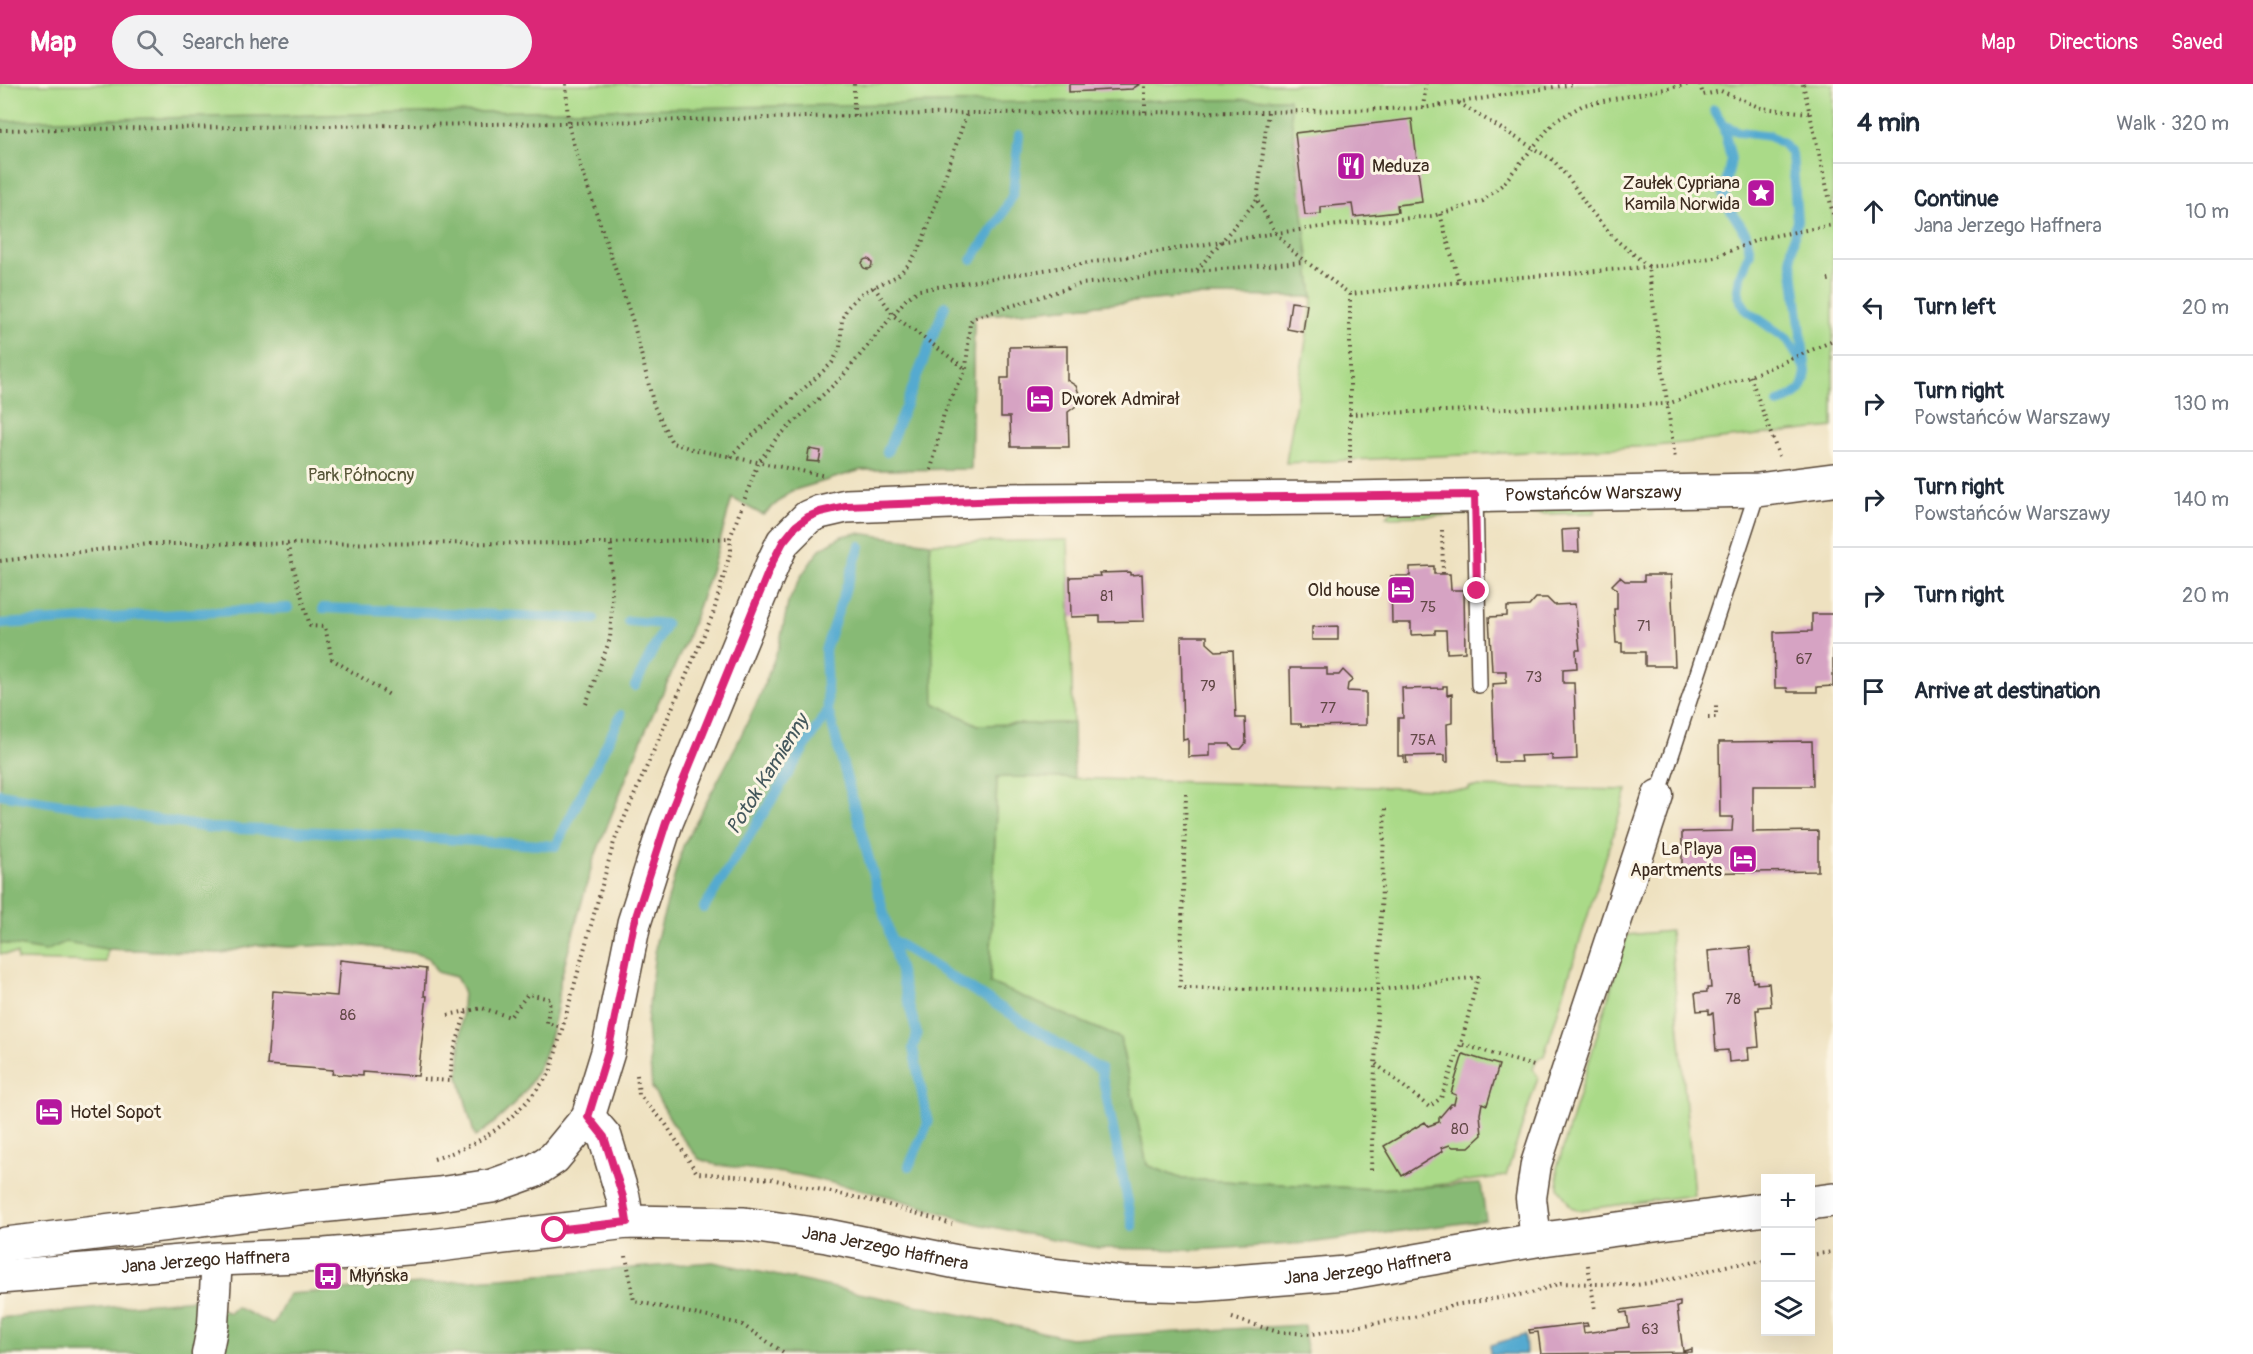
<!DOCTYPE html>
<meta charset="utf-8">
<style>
body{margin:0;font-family:Pangolin,sans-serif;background:#f2f2f3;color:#1f2937}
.controls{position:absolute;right:18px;bottom:18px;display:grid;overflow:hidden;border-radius:0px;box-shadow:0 6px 24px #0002}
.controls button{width:54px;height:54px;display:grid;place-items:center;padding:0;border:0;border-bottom:2px solid #e0e1e3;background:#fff;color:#1f2937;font:30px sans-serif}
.stop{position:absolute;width:18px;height:18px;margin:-14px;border:4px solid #db2777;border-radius:50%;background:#fff}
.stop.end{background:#db2777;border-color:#fff;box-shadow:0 2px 6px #0008}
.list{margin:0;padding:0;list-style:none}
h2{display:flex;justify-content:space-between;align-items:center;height:78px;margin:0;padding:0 24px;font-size:26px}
h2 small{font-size:20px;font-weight:400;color:#747a83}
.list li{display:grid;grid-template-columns:39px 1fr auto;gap:18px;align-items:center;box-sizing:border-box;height:96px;padding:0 24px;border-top:2px solid #e0e1e3}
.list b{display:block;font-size:22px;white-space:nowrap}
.list p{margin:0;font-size:20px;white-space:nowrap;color:#747a83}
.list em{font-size:20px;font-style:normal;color:#747a83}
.icon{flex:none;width:33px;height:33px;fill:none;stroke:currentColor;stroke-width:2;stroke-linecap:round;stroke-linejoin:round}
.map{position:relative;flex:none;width:1833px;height:1270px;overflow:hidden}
header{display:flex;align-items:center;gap:36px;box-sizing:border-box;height:84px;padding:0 30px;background:#db2777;color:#fff}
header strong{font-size:28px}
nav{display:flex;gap:33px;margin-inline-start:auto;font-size:21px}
.search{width:420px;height:54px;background:#f2f2f3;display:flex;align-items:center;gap:15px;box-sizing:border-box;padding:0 21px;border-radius:33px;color:#747a83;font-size:22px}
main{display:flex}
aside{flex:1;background:#fff}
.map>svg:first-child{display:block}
.green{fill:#aada88;stroke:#728253;stroke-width:1.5}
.forest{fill:#87ba74;stroke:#617249;stroke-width:1.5}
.water{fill:#54aad0;stroke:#486a77;stroke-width:1.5}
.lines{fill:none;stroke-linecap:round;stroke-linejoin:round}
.stream{stroke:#54aad0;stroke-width:10}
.building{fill:#d6a3c3}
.lane-casing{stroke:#564536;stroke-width:18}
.street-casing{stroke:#564536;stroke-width:33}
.secondary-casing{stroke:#564536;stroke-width:36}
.path{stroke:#564536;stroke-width:4;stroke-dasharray:1.5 4.5;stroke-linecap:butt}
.lane{stroke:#fff;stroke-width:15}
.street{stroke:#fff;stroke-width:30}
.secondary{stroke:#fff;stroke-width:33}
.route{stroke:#db2777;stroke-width:8}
.labels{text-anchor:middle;stroke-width:6;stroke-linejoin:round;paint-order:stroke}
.number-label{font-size:15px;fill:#624847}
.poi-label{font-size:18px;fill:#3b2a1e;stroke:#fcf5e5;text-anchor:start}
.park-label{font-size:18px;fill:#575638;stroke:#fcf5e5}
.street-label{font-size:18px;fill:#3b2a1e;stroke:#fcf5e5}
.water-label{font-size:20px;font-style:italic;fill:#44575c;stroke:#fcf5e5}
</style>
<header>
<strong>Map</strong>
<div class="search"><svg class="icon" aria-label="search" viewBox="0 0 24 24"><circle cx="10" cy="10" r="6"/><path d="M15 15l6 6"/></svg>Search here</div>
<nav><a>Map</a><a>Directions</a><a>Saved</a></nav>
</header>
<main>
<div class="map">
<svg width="1833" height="1270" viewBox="0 0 1833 1270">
<rect width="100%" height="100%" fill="#fcf5e5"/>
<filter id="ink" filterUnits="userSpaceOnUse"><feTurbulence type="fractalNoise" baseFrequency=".0167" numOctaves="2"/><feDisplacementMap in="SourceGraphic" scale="12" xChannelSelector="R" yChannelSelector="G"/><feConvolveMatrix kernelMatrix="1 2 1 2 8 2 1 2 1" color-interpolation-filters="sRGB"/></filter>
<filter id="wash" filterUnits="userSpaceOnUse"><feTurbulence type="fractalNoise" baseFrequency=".008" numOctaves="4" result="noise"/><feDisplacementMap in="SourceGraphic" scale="24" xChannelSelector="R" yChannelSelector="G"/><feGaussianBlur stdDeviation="1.35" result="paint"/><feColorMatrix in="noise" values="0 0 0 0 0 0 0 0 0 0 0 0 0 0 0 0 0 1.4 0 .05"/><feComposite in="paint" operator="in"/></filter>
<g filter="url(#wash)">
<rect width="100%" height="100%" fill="#eee1c0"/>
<!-- green -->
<path class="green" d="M 0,0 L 1833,0 L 1833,343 L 1656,362 L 1286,379 L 1313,213 L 1198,212 L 974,232 L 971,385 L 861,386 L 791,407 L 763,431 L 732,414 L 713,481 L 686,557 L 643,652 L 593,777 L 560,897 C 560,911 557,924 554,938 C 542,991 520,1022 475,1053 L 459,993 L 463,906 L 456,893 L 437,888 L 429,874 L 414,869 L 365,862 L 325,861 L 290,863 L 257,861 L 222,869 L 107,865 L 106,878 L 17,876 L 17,870 L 0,870 Z
M 1596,423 L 1595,429 L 1481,431 L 1482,425 Z
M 1462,426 L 1467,431 L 1386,433 L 1392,427 Z
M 1068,456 L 1073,639 L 978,641 L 933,619 L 930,459 Z
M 997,692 L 1469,706 L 1469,703 L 1627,706 L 1544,972 L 1536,976 L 1533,985 L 1538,993 L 1506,1092 L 1429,1102 L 1375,1105 L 1182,1095 L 1147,1081 L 1120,954 L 990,899 Z
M 1670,847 L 1694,1111 L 1579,1126 L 1571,1123 L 1558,1103 L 1557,1084 L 1627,851 Z"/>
<!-- forest -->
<path class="forest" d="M 1289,15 L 1313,213 L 1198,212 L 974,232 L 971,385 L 861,386 L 791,407 L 763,431 L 732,414 L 713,481 L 686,557 L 643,652 L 593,777 L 560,897 C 560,911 557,924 554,938 C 542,991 520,1022 475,1053 L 459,993 L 463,906 L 456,893 L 437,888 L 429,874 L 414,869 L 365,862 L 325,861 L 290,863 L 257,861 L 222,869 L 106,865 L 66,858 L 45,867 L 0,859 L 0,37 L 940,19 Z
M 858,449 L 930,459 L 934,619 L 978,641 L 1073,639 L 1074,694 L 997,693 L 990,899 L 1120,954 L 1147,1081 L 1182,1095 L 1375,1105 L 1481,1100 L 1486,1136 L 1309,1159 L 1195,1166 L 1098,1164 L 978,1140 L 891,1113 L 799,1091 L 717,1081 L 699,1075 L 679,1050 L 652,1004 L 647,940 L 656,858 L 683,762 L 732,670 L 760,612 L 779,562 L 788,519 L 802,491 L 820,465 L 842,452 Z
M 713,1178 L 1070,1254 L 1304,1241 L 1307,1270 L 0,1270 L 0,1234 L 195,1215 L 204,1217 L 229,1229 L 236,1223 L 273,1241 L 289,1210 Z"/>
<!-- water -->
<path class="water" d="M 1525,1251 L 1526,1270 L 1490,1270 L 1490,1261 Z"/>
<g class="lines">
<!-- stream -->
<path class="stream" d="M 1714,26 L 1723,41 L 1739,48 L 1770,52 L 1782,59 L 1792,70 L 1797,136 L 1791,171 L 1806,288 C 1803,309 1797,311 1778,319
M 1723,41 L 1731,75 L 1724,110 L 1730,125 L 1746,150 L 1750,168 L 1740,192 L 1738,206 L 1740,216 L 1747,227 L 1787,255 L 1804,282
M 972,175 L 1000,135 L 1013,110 L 1019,51
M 887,368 L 945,222
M 323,524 L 594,535
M 628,537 L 666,540 L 635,602
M 0,540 L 288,524
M 828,626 L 917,950 L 913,964 L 928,1039 L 909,1082
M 0,710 L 210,744 L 351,749 L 556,762 L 621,631
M 704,824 L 828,626 L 825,566 L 860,462
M 892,856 L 1101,986 L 1133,1142"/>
</g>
<g id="blocks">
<!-- building -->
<path class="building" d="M 1069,0 L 1140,0 L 1132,5 L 1069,8 Z
M 1412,35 L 1422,118 L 1397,121 L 1398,128 L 1354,133 L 1352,120 L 1321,123 L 1321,130 L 1305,131 L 1295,49 Z
M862 180a5 5 0 1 1 10 0a5 5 0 1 1-10 0Z
M 1291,218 L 1307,220 L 1303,248 L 1287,245 Z
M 1067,262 L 1067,296 L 1076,302 L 1080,312 L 1076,322 L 1068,328 L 1069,363 L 1011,363 L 1010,333 L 1001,333 L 1001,294 L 1009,294 L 1009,263 Z
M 809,365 L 821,367 L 819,378 L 807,377 Z
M 1578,445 L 1579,468 L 1563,468 L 1562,446 Z
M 1434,482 L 1434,490 L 1450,490 L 1451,506 L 1464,506 L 1465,568 L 1447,569 L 1446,546 L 1435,546 L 1435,550 L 1411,551 L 1411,539 L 1392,539 L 1391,492 L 1410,492 L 1410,483 Z
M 1130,488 L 1130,491 L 1142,490 L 1144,537 L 1100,538 L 1100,532 L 1071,533 L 1070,493 L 1100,492 L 1099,489 Z
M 1644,491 L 1671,491 L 1675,582 L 1645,582 L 1645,568 L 1622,568 L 1622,559 L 1616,559 L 1614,525 L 1617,525 L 1617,506 L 1612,501 L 1620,493 L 1625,497 L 1644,497 Z
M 1536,514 L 1547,514 L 1554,521 L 1575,520 L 1580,566 L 1576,566 L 1577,584 L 1563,585 L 1563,599 L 1574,599 L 1577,675 L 1552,676 L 1552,671 L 1520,672 L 1521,678 L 1495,678 L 1492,600 L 1506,599 L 1506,587 L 1492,587 L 1489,533 L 1507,532 L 1507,523 L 1529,522 Z
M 1812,530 L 1833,530 L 1833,602 L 1817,603 L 1817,608 L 1788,608 L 1787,604 L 1775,604 L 1774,548 L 1812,547 Z
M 1338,542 L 1338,556 L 1312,556 L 1312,543 Z
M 1181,552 L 1207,552 L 1207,559 L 1216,567 L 1233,566 L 1236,634 L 1245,634 L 1246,659 L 1241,665 L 1234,665 L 1230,660 L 1210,660 L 1210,672 L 1188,673 L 1188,655 L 1183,656 Z
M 1290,584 L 1327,584 L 1327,591 L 1339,591 L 1343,586 L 1353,596 L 1348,600 L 1347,607 L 1366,608 L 1366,641 L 1301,642 L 1301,640 L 1291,640 Z
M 1443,602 L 1447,602 L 1447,611 L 1452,610 L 1452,639 L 1447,640 L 1448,678 L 1445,678 L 1445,671 L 1406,672 L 1407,679 L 1404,678 L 1404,672 L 1398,672 L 1398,634 L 1403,634 L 1402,603 L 1405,603 L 1405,605 L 1443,604 Z
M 1812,657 L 1813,702 L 1753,702 L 1753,748 L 1818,747 L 1818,787 L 1682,789 L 1682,748 L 1732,747 L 1733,733 L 1720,733 L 1719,658 Z
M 1750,863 L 1753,898 L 1757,897 L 1757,900 L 1769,899 L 1771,922 L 1759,923 L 1759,926 L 1756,926 L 1759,963 L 1748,964 L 1749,976 L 1729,978 L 1728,966 L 1716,967 L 1713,929 L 1709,930 L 1709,926 L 1697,927 L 1695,909 L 1707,908 L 1707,904 L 1711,904 L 1708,867 Z
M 340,876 L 426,885 L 424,912 L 427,912 L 418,992 L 362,988 L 362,992 L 332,990 L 333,986 L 267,981 L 273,907 L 337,912 Z
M 1463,970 L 1499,981 L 1487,1021 L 1482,1019 L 1480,1030 L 1482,1051 L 1469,1063 L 1453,1063 L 1450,1061 L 1441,1064 L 1443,1067 L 1402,1092 L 1384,1062 L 1425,1038 L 1428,1042 L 1439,1038 L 1439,1034 L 1451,1020 L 1454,1020 L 1456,1011 L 1451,1009 Z
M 1680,1218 L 1680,1222 L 1677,1223 L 1683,1267 L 1692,1265 L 1692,1268 L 1541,1270 L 1538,1248 L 1530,1249 L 1529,1246 L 1587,1239 L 1588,1242 L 1583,1242 L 1584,1249 L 1629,1243 L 1627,1228 L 1621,1229 L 1621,1226 Z"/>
</g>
</g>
<g filter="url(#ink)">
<use href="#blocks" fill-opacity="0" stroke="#564536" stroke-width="1.5"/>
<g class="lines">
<!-- lane casing -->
<g class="lane-casing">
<path id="lane" d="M 1475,411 L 1479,601
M 1658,711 L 1758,406"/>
</g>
<!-- street casing -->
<g class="street-casing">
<path id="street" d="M 1536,1156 L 1531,1114 L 1536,1080 L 1658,711
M 207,1270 L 213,1240 L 217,1175"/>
</g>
<!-- secondary casing -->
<g class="secondary-casing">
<g id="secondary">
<path d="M 588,1033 L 605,1053 L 623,1113 L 627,1138"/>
<path d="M 1810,1119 L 1833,1116"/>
<path id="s1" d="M 0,1162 L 6,1160 L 299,1124 L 439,1110 L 492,1102 L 534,1087 L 554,1074 L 588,1033 L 608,968 L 634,839 L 666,739 L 773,479 L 783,458 L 808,433 L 820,428 L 846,422 L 1003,416 L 1350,414 L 1758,406 L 1833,396"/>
<path id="s2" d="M 0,1193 L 217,1175 L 325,1171 L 431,1162 L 627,1138 L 744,1140 L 827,1152 L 957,1178 L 1024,1188 L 1122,1199 L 1197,1201 L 1346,1189 L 1536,1156 L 1766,1125"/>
</g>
</g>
<!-- path -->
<path class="path" d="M 566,0 L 568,39 L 574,62 L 634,241 L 654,322 L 672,359 L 692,365 L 826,392
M 854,0 L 854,32
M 1700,0 L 1703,11 L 1721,7 L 1761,24 L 1809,29
M 1803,0 L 1833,130
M 1459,19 L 1553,76 L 1570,96 L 1589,125 L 1616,156 L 1648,182 L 1675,375
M 1423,24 L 1426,0
M 1145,28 L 1145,0
M 1268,28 L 1257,116 L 1276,149 L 1293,168 L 1350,210 L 1459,198 L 1671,181 L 1715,173 L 1762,154 L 1833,141
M 0,46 L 568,39 L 967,29 L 1268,28 L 1423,24 L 1573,0
M 1440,130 L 1459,198
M 1197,186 L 1257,116
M 1828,196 L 1833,195
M 874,203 L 894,232 L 966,285
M 1350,210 L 1350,382
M 1750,292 L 1779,372
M 1349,330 L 1667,320 L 1750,292 L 1833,257
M 730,372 L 832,279 L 840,264 L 842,235 L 847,224 L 860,210 L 897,192 L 910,179 L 922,159 L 967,29
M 931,386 L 944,329 L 966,285 L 970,238 L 973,234 L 1081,200 L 1196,187 L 1303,178
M 1442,446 L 1443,490
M 287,460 L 310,542 L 325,543 L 332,575 L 391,612
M 0,477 L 149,460 L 611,459 L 730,454
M 586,620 L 610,555 L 612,520 L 611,459
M 1708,633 L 1716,633 L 1716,619
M 1186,710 L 1180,904 L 1379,906 L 1478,893 L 1461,960 L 1537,983
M 448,931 L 482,924 L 510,933 L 528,910 L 550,915 L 547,939 L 562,943
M 1376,980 L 1429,1023 L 1441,1014 L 1461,960
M 637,991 L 639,1011 L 665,1039 L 697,1089 L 771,1095 L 882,1119 L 952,1140
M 423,995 L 450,997 L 452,973 L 466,928
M 434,1075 C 489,1058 516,1034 550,989 L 614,758 L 713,530 L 731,466 L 730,454 L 758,379 L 776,355 L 842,293 L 907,214 L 919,206 L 1276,149 L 1354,139 L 1433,132 L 1483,117 L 1503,100 L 1554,38 L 1583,21 L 1690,0
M 1371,1086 L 1385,724
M 1810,1171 L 1833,1168
M 626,1172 L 634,1217 L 741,1240 L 786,1270
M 1588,1181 L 1595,1227
M 1232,1234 L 1278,1248 L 1312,1250 L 1419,1232 L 1454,1221 L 1531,1209 L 1561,1199 L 1636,1201 L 1678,1194 L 1730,1181 L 1766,1177"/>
<!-- lane -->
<use href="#lane" class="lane"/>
<!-- street -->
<use href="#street" class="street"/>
<!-- secondary -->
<use href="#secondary" class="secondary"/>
</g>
</g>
<g class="lines" filter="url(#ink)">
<!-- route -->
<path class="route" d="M 555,1146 L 627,1138 L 623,1113 L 604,1053 L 588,1033 L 608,968 L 634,839 L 666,739 L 772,479 L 783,458 L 796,442 L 808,433 L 820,428 L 846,422 L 1003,416 L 1475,411 L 1477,507"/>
</g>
<!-- icons -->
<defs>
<g id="restaurant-square" transform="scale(1.5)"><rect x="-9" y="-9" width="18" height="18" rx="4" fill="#b5179e" stroke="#fcf5e5"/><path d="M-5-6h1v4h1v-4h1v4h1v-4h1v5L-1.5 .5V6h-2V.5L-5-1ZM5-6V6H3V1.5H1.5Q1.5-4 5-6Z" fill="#fff"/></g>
<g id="sight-square" transform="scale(1.5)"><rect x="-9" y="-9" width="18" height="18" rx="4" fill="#b5179e" stroke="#fcf5e5"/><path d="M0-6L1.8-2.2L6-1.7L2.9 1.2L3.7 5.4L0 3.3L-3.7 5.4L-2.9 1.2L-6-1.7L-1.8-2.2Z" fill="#fff"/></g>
<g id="hotel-square" transform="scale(1.5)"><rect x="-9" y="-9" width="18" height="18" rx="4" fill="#b5179e" stroke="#fcf5e5"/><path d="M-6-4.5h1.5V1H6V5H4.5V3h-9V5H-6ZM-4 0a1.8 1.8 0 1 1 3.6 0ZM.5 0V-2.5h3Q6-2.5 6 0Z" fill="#fff"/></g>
<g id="bus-square" transform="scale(1.5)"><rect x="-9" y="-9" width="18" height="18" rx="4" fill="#b5179e" stroke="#fcf5e5"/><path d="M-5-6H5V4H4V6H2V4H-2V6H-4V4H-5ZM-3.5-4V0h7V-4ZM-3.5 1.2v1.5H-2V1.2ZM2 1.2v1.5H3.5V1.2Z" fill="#fff"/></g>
</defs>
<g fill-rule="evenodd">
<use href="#restaurant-square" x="1351" y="82"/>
<use href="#sight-square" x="1761" y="109"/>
<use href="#hotel-square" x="1040" y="315"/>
<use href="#hotel-square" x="1401" y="506"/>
<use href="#hotel-square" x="1743" y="775"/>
<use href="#hotel-square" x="49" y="1028"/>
<use href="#bus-square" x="328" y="1192"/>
</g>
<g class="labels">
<!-- number labels -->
<g class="number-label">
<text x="1107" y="517">81</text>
<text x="1428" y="528">75</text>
<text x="1644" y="547">71</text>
<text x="1804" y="580">67</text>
<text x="1534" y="598">73</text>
<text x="1208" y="607">79</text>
<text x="1328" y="629">77</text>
<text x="1423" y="661">75A</text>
<text x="1733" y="920">78</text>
<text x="348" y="936">86</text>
<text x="1460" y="1050">80</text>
<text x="1650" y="1250">63</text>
</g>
<!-- poi labels -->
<g class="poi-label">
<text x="1372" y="88">Meduza</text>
<text x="1740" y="105" text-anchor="end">Zaułek Cypriana<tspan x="1740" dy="21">Kamila Norwida</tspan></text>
<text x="1061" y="321">Dworek Admirał</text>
<text x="1380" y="512" text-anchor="end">Old house</text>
<text x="1722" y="771" text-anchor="end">La Playa<tspan x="1722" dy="21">Apartments</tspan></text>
<text x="70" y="1034">Hotel Sopot</text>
<text x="349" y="1198">Młyńska</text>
</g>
<!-- park labels -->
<g class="park-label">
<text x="361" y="397">Park Północny</text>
</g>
<!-- street labels -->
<g class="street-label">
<text dy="6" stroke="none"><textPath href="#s1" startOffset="2049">Powstańców Warszawy</textPath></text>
<text dy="6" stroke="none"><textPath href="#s2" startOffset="890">Jana Jerzego Haffnera</textPath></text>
<text dy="6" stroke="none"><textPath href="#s2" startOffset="206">Jana Jerzego Haffnera</textPath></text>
<text dy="6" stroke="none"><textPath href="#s2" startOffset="1376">Jana Jerzego Haffnera</textPath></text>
</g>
<!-- water labels -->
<g class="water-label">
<text transform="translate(767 690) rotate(-58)" y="7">Potok Kamienny</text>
</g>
</g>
</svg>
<div class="controls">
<button>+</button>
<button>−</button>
<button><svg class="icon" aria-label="layers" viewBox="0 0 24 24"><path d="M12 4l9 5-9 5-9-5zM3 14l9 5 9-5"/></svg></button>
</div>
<div class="stop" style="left:555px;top:1146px"></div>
<div class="stop end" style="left:1477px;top:507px"></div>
</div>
<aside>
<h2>4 min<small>Walk · 320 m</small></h2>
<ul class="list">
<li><svg class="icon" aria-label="ahead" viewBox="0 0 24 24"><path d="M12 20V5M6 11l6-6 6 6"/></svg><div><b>Continue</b><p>Jana Jerzego Haffnera</p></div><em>10 m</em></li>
<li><svg class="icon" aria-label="left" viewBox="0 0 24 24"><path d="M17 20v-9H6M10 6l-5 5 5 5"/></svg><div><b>Turn left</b></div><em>20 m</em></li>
<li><svg class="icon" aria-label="right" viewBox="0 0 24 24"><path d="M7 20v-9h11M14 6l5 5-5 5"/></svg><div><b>Turn right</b><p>Powstańców Warszawy</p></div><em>130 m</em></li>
<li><svg class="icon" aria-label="right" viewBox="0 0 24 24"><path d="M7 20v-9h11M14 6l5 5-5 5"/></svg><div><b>Turn right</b><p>Powstańców Warszawy</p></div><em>140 m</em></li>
<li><svg class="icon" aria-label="right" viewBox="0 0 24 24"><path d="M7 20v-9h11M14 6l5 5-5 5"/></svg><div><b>Turn right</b></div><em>20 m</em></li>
<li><svg class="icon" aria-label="arrive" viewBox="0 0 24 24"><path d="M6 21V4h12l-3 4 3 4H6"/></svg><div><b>Arrive at destination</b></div></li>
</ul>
</aside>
</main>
